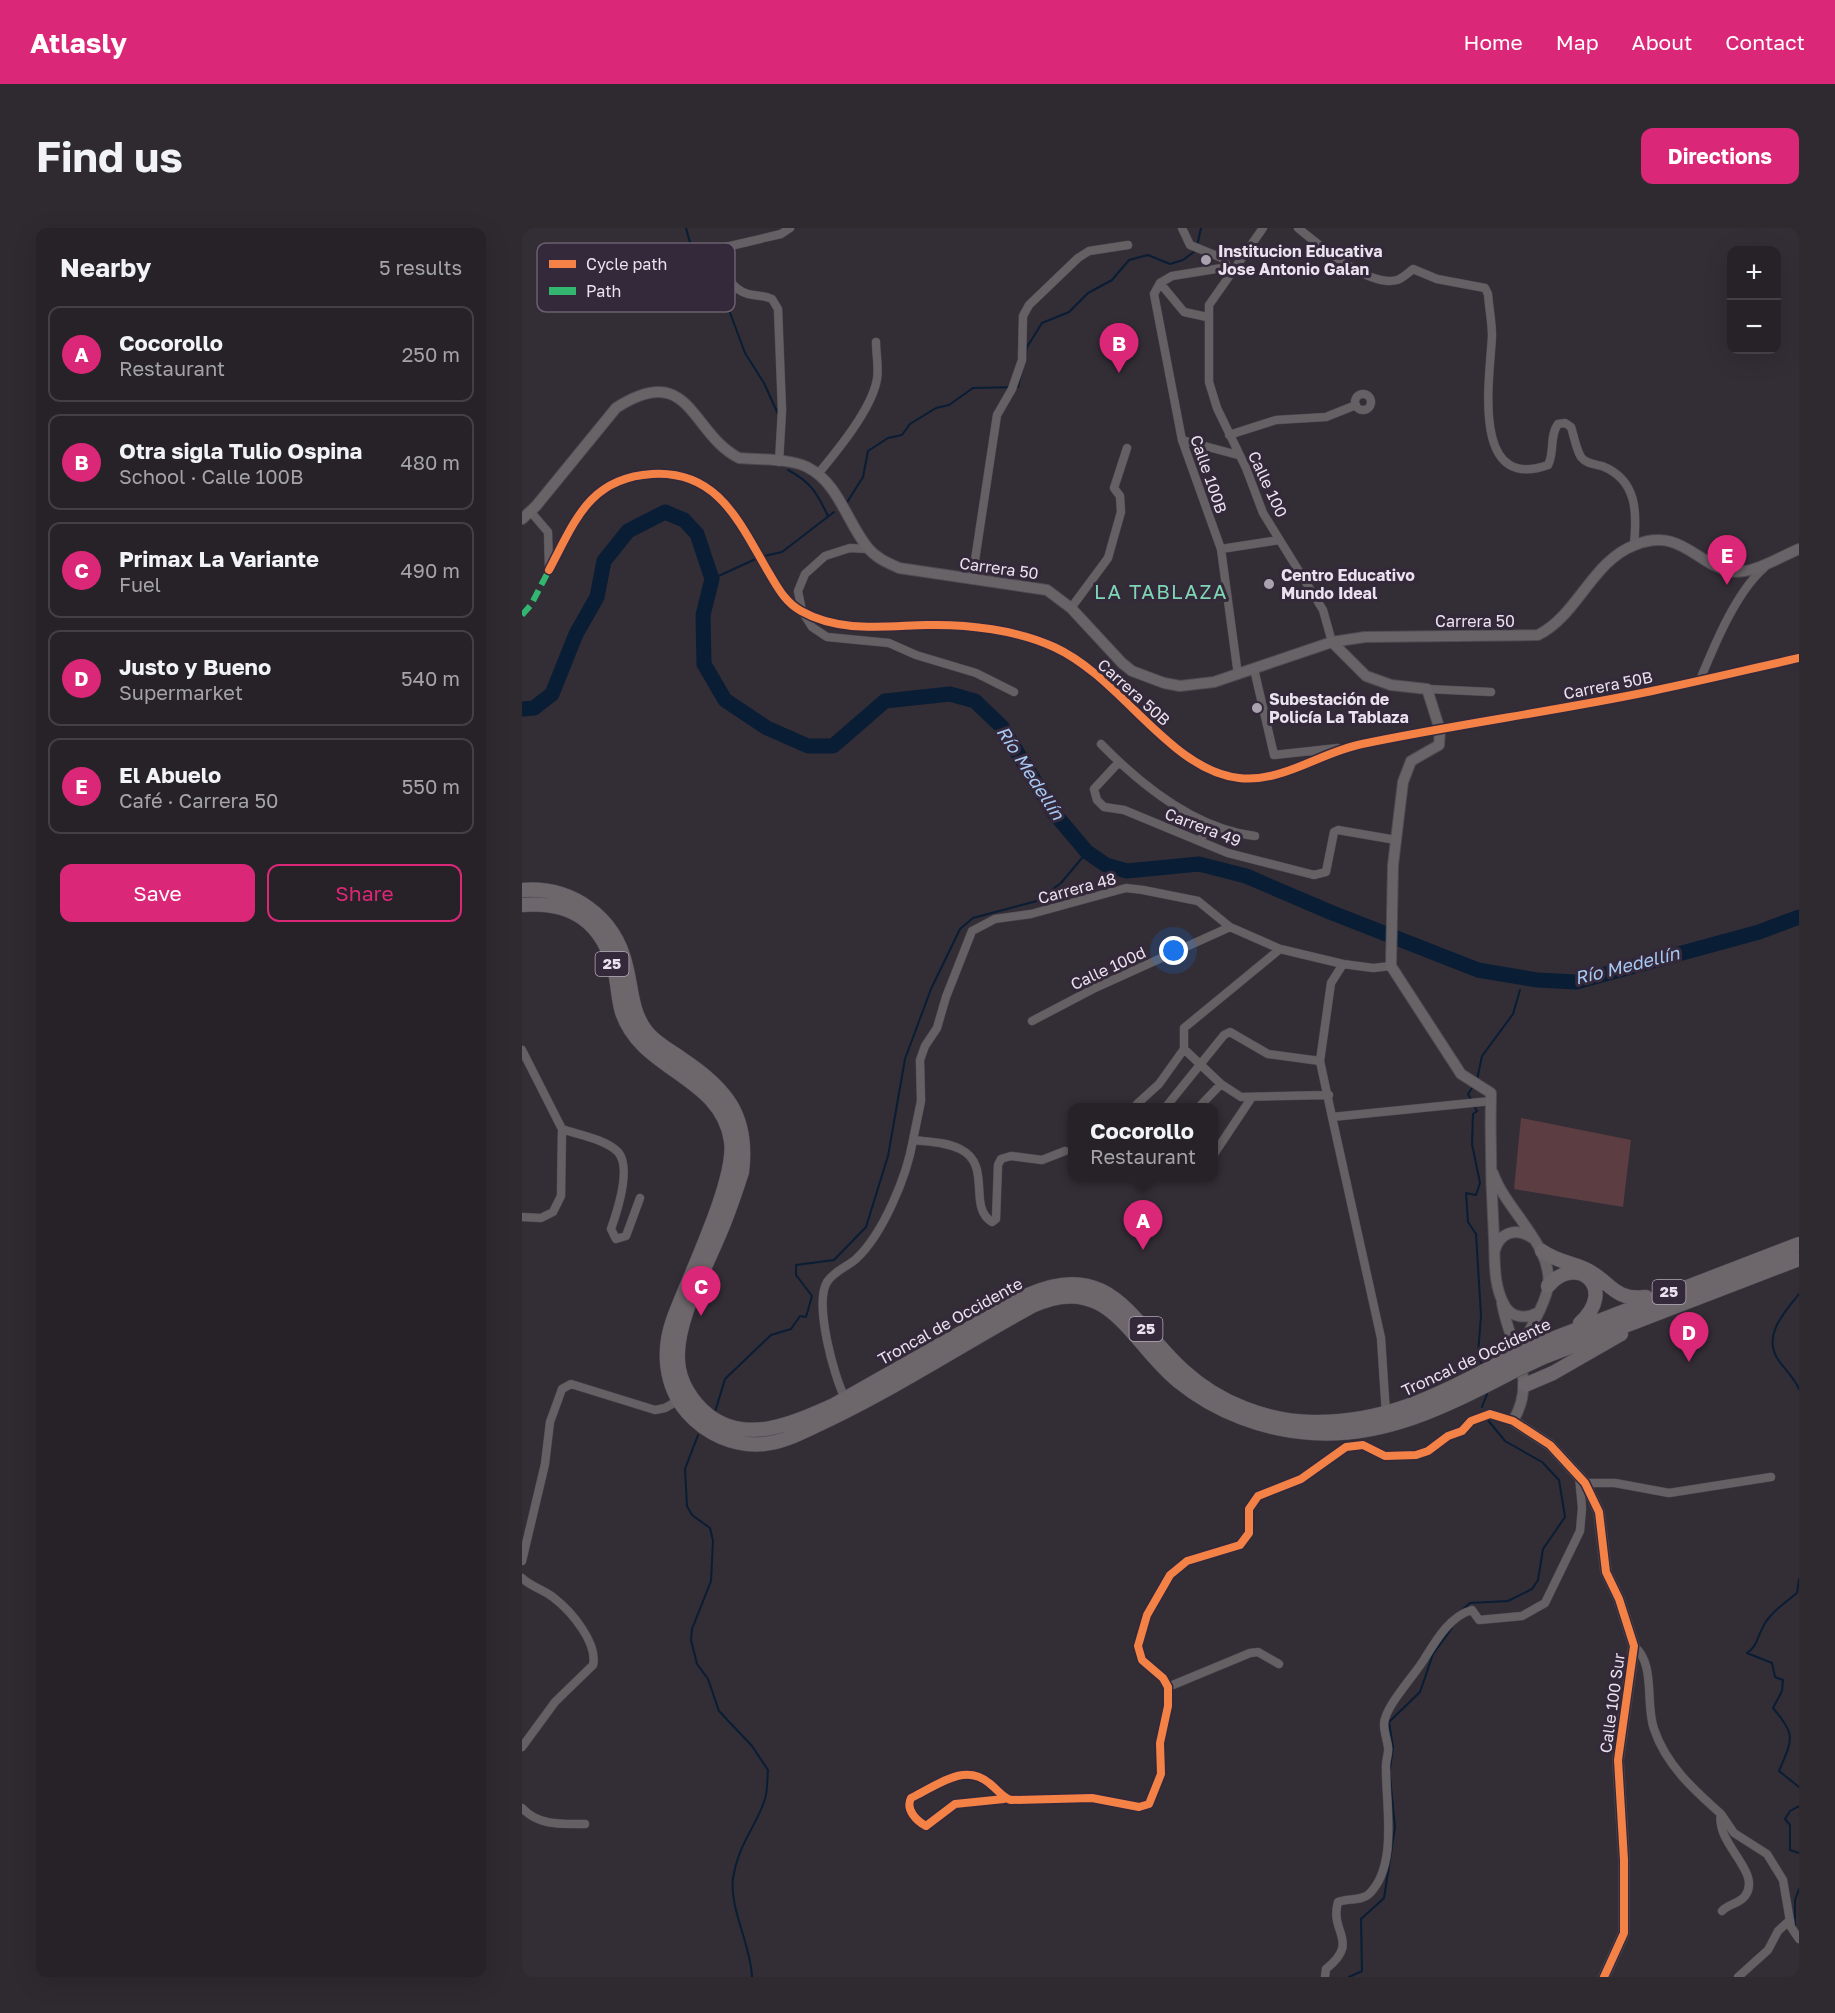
<!DOCTYPE html>
<meta charset="utf-8">
<style>
body{margin:0;font-family:"Golos Text",sans-serif;background:#2e2a30;color:#f1f3f6}
.controls{position:absolute;right:18px;top:18px;display:grid;overflow:hidden;border-radius:12px;box-shadow:0 6px 24px #0002}
.controls button{width:54px;height:54px;display:grid;place-items:center;padding:0;border:0;border-bottom:2px solid #423f45;background:#262228;color:#f1f3f6;font:30px sans-serif}
.you{position:absolute;left:652px;top:723px;width:21px;height:21px;margin:-15px;border:4px solid #fff;border-radius:50%;background:#1a73e8;box-shadow:0 0 0 9px #1a73e833}
.badge{display:grid;place-items:center;width:39px;height:39px;border-radius:50%;background:#db2777;color:#fff;font-size:20px;font-weight:700}
.pin{position:absolute;translate:-50% -50px;filter:drop-shadow(0 2px 3px #0008)}
.pin::after{content:'';position:absolute;top:32px;width:21px;height:18px;background:inherit;clip-path:polygon(0 0,100% 0,50% 100%)}
.popup{position:absolute;left:546px;top:875px;width:150px;height:78px;box-sizing:border-box;display:grid;place-content:center;border-radius:12px;background:#262228;filter:drop-shadow(0 2px 4px #0005);font-size:20px;white-space:nowrap;color:#a4a4a8}
.popup b{font-size:22px;color:#f1f3f6}
.popup::after{content:'';position:absolute;left:50%;top:100%;margin-left:-12px;border:12px solid transparent;border-top-color:#262228}
.list{margin:0;padding:0;list-style:none}
h2{display:flex;justify-content:space-between;align-items:center;height:78px;margin:0;padding:0 24px;font-size:26px}
h2 small{font-size:20px;font-weight:400;color:#a4a4a8}
.list li{display:grid;grid-template-columns:39px 1fr auto;gap:18px;align-items:center;box-sizing:border-box;height:96px;margin:0 12px 12px;padding:0 12px;border:2px solid #423f45;border-radius:12px}
.list b{display:block;font-size:22px;white-space:nowrap}
.list p{margin:0;font-size:20px;white-space:nowrap;color:#a4a4a8}
.list em{font-size:20px;font-style:normal;color:#a4a4a8}
.actions{display:flex;gap:12px;padding:18px 24px}
.actions a{flex:1;padding:14px 0;border:2px solid #db2777;border-radius:12px;text-align:center;font-size:21px;color:#db2777}
.actions .main{background:#db2777;color:#fff}
.map{position:relative;flex:none;width:1277px;height:1749px;overflow:hidden;border-radius:12px}
header{display:flex;align-items:center;gap:36px;box-sizing:border-box;height:84px;padding:0 30px;background:#db2777;color:#fff}
header strong{font-size:28px}
nav{display:flex;gap:33px;margin-inline-start:auto;font-size:21px}
.intro{display:flex;align-items:center;justify-content:space-between;box-sizing:border-box;height:144px;padding:0 36px}
h1{margin:0;font-size:42px}
.button{padding:15px 27px;border-radius:12px;background:#db2777;color:#fff;font-size:21px;font-weight:700}
main{display:flex;gap:36px;padding:0 36px}
aside{flex:1;background:#262228;border-radius:12px;box-shadow:0 6px 24px #0002}
.map>svg:first-child{display:block}
.pitch{fill:#5b3d42}
.lines{fill:none;stroke-linecap:round;stroke-linejoin:round}
.stream{stroke:#091d35;stroke-width:2}
.river{stroke:#091d35;stroke-width:15}
.street-casing{stroke:#4f4b53;stroke-width:9}
.secondary-casing{stroke:#4f4b53;stroke-width:12}
.highway-casing{stroke:#4f4b53;stroke-width:15}
.street{stroke:#656063;stroke-width:8}
.secondary{stroke:#686366;stroke-width:10}
.highway{stroke:#6d676c;stroke-width:14}
.highway-bridge-casing{stroke:#4f4b53;stroke-width:15;stroke-linecap:butt}
.highway-bridge{stroke:#6d676c;stroke-width:14}
.quiet{stroke:#33b770;stroke-width:6;stroke-dasharray:12 6;stroke-linecap:butt}
.cycleway-casing{stroke:#34293a;stroke-width:11}
.cycleway{stroke:#f48246;stroke-width:8}
.poi-dot{fill:#aaa3ae;stroke:#34293a;stroke-width:2}
.labels{text-anchor:middle;stroke-width:6;stroke-linejoin:round;paint-order:stroke}
.shield{fill:#34293a;stroke:#b3aab8;stroke-width:1.5}
.shield-label{font-size:15px;font-weight:bold;fill:#eae2ee}
.poi-label{font-size:16px;font-weight:bold;fill:#eae2ee;stroke:#34293a;text-anchor:start}
.street-label{font-size:16px;fill:#eae2ee;stroke:#34293a}
.water-label{font-size:18px;font-style:italic;fill:#a7c9f4;stroke:#34293a}
.quarter-label{font-size:20px;letter-spacing:1.5px;fill:#7ed5b2;stroke:#34293a}
.key{fill:#34293a;stroke:#6b6070;stroke-width:1.5}
.key-label{font-size:16px;fill:#eae2ee}
</style>
<header>
<strong>Atlasly</strong>
<nav><a>Home</a><a>Map</a><a>About</a><a>Contact</a></nav>
</header>
<div class="intro"><h1>Find us</h1><a class="button">Directions</a></div>
<main>
<aside>
<h2>Nearby<small>5 results</small></h2>
<ul class="list">
<li><span class="badge">A</span><div><b>Cocorollo</b><p>Restaurant</p></div><em>250 m</em></li>
<li><span class="badge">B</span><div><b>Otra sigla Tulio Ospina</b><p>School · Calle 100B</p></div><em>480 m</em></li>
<li><span class="badge">C</span><div><b>Primax La Variante</b><p>Fuel</p></div><em>490 m</em></li>
<li><span class="badge">D</span><div><b>Justo y Bueno</b><p>Supermarket</p></div><em>540 m</em></li>
<li><span class="badge">E</span><div><b>El Abuelo</b><p>Café · Carrera 50</p></div><em>550 m</em></li>
</ul>
<div class="actions"><a class="main">Save</a><a>Share</a></div>
</aside>
<div class="map">
<svg width="1277" height="1749" viewBox="0 0 1277 1749">
<rect width="100%" height="100%" fill="#332d36"/>
<!-- pitch -->
<path class="pitch" d="M 999,890 L 1109,912 L 1101,979 L 992,961 Z"/>
<g class="lines">
<!-- stream -->
<path class="stream" d="M 164,0 L 177,48 L 200,63 L 223,125 L 242,155 L 256,186
M 675,18 L 679,0
M 503,128 L 505,119 L 520,95 L 547,84 L 566,65 L 590,52 L 607,32 L 626,27 L 648,36 L 661,32 L 673,23
M 266,242 C 289,254 295,265 306,288
M 324,276 L 341,249 L 346,223 L 366,210 L 380,207 L 388,196 L 414,180 L 427,177 L 451,160 L 496,159 L 500,142
M 190,351 L 238,329 L 260,324 L 312,284
M 955,852 L 960,828 L 991,786 L 998,762
M 952,857 L 946,866 L 955,883 L 951,886 L 950,916 L 958,955 L 954,967 L 944,965 L 946,994 L 954,1006 L 959,1087 L 956,1127 L 960,1136
M 1277,1066 C 1263,1084 1241,1106 1255,1130 C 1262,1141 1272,1149 1277,1161
M 960,1179 L 965,1166
M 193,1184 L 203,1151 L 249,1107 L 269,1101 L 278,1088 L 284,1089 L 290,1068 L 274,1047 L 274,1037 L 312,1032 L 344,999 L 366,928 L 383,831 L 409,761 L 438,701 L 451,690 L 515,673 L 539,655 L 565,624
M 176,1207 L 163,1241 L 165,1278 L 170,1287 L 188,1300 L 191,1313 L 189,1353 L 170,1401 L 169,1412 L 175,1436 L 186,1451 L 197,1483 L 230,1518 L 246,1542 C 245,1552 246,1565 242,1574 C 232,1602 216,1617 211,1650 C 207,1680 229,1717 230,1749
M 1277,1351 L 1275,1365 C 1263,1375 1246,1386 1240,1401 C 1234,1412 1236,1417 1225,1425 L 1250,1435 L 1253,1449 L 1261,1452 L 1260,1463 L 1251,1480 C 1274,1508 1271,1510 1257,1543 L 1277,1559
M 939,1383 L 948,1375 L 986,1373 L 1010,1361 L 1016,1352 L 1021,1321 L 1043,1289 L 1037,1252 L 1020,1234 L 983,1213 L 965,1191
M 868,1541 L 871,1519 L 867,1494 L 898,1464 L 911,1426 L 930,1400
M 1277,1578 L 1268,1583 L 1263,1591 L 1268,1597 L 1268,1622 L 1277,1625
M 1273,1700 L 1273,1672 L 1277,1661
M 827,1749 L 840,1743 L 839,1691 L 862,1670 L 873,1599 L 868,1549"/>
<!-- river -->
<path class="river" d="M 0,481 L 12,480 L 30,466 L 54,406 L 75,369 L 82,333 L 106,303 L 143,284 L 162,292 L 175,306 L 190,351 L 181,387 L 182,436 L 203,472 L 245,500 L 286,518 L 311,518 L 363,473 L 428,466 L 453,473 L 480,499 L 532,585 L 565,624 L 584,637 L 605,643 L 677,636 L 724,648 L 808,684 L 956,742 L 1015,752 L 1054,754 L 1237,704 L 1277,689"/>
<!-- street casing -->
<g class="street-casing">
<path id="street" d="M 660,0 L 668,17 L 700,30 L 706,39
M 741,0 L 687,77 L 687,154 L 695,180 L 724,240 L 741,285 L 801,382 L 810,414
M 776,0 C 797,17 847,60 875,52 C 881,50 886,45 891,41 L 915,51 L 963,60 L 966,66 C 967,80 970,94 970,108 C 968,149 948,265 1026,237 C 1033,224 1027,208 1036,196 L 1043,195 L 1049,199 C 1052,208 1054,221 1059,229 C 1064,236 1073,236 1080,238 C 1116,252 1115,286 1112,317
M 638,55 L 632,66 L 660,212 L 699,321 L 716,447
M 638,55 L 650,48 L 706,39 L 712,42
M 638,55 L 662,84 L 685,89
M833 174a8 8 0 1 1 16 0a8 8 0 1 1-16 0Z
M 707,207 L 754,192 L 804,189 L 834,177
M 660,212 L 716,227
M 257,234 L 260,182 L 256,81 L 250,71 C 242,67 234,68 226,66 C 211,62 198,43 198,28 L 204,19 L 259,6 L 268,0
M 296,246 C 315,223 350,181 355,151 C 357,139 354,126 354,114
M 8,283 L 26,304 L 27,341
M 346,321 L 328,320 L 303,328 L 283,346 L 276,363 L 280,383 L 290,399 L 305,409 L 367,415 L 394,427 L 454,445 L 492,464
M 699,321 L 757,312
M 27,342 C 53,293 67,250 130,246 C 197,242 218,296 247,345 C 256,360 263,374 279,383 C 318,405 363,398 405,397 C 446,396 495,402 532,419 C 600,450 647,542 717,550 C 760,555 799,524 840,516 C 936,496 1034,483 1130,463 C 1179,453 1228,441 1277,430
M 450,352 L 475,187 L 490,161 L 500,132 L 501,88 L 507,77 L 556,30 L 567,23 L 606,17
M 549,380 L 586,330 L 599,284 L 598,268 L 592,260 L 605,220
M 732,441 L 752,527 L 816,520
M 1178,452 C 1192,418 1214,364 1242,340
M 905,461 L 969,464
M 579,516 C 620,558 674,601 733,608
M 597,534 L 572,561 L 575,572 L 582,579 L 602,582 L 706,625 L 792,647 L 804,644 L 812,604 L 816,602 L 874,612
M 679,613 L 684,595
M 758,721 L 662,800 L 662,821 L 699,856 L 719,869 L 807,867
M 510,793 L 573,760 L 708,699
M 0,822 L 40,901 L 39,968 L 31,984 L 19,990 L 0,989
M 615,876 L 637,856 L 662,821
M 643,880 L 702,807 L 708,804 L 746,826 L 798,833
M 676,880 L 699,856
M 810,889 L 798,833 L 809,755 L 821,736
M 40,901 C 57,907 83,911 96,924 C 110,940 95,984 89,1001 L 94,1011 L 104,1008 L 118,970
M 543,923 L 520,932 L 489,928 L 479,931 L 476,937 L 474,991 L 470,994 C 445,979 471,937 438,921 C 424,914 407,914 391,912 L 399,873 L 398,832 L 403,818 L 415,800 L 424,769 L 450,703 L 473,691 L 509,686 L 604,660 L 621,662 L 676,673 L 708,699 L 758,721 L 821,736 L 851,740 L 869,738
M 692,926 L 730,869
M 323,1170 C 312,1149 292,1076 305,1054 C 312,1043 325,1039 334,1031 C 361,1006 385,948 391,912
M 864,1186 L 859,1110 L 810,889 L 969,873
M 1063,1255 L 1093,1255 L 1147,1265 L 1249,1249
M 0,1333 L 23,1236 L 28,1194 L 40,1161 L 49,1156 L 133,1182 L 143,1180 L 157,1172
M 0,1350 C 9,1359 23,1362 32,1370 C 49,1383 76,1415 71,1437 L 33,1474 L 0,1519
M 1112,1418 C 1134,1436 1123,1476 1132,1501 C 1144,1537 1172,1562 1199,1586 C 1193,1616 1241,1644 1223,1668 C 1217,1676 1206,1676 1200,1683
M 646,1459 L 728,1425 L 736,1424 L 757,1436
M 482,1571 L 433,1576 L 404,1598 C 395,1593 383,1582 389,1570 L 393,1568 C 417,1556 443,1535 467,1555 C 475,1561 481,1570 489,1572 L 570,1570 L 617,1579 L 627,1576 L 639,1546 L 638,1515 L 646,1478 L 646,1459 L 641,1450 L 620,1432 L 616,1418 L 625,1387 L 648,1347 L 665,1333 L 718,1317 L 727,1305 L 727,1281 L 736,1268 L 779,1251 L 824,1219 L 841,1217 L 863,1228 L 894,1227 L 906,1223 L 926,1208 L 940,1203 L 949,1193 L 968,1186 L 991,1193
M 0,1580 C 17,1598 39,1596 63,1596
M 1199,1586 L 1212,1605 L 1245,1626 L 1261,1652 L 1269,1699 L 1277,1711
M 803,1749 L 804,1741 C 839,1713 807,1705 816,1674 C 825,1670 840,1673 847,1666 C 877,1637 863,1574 864,1537 C 864,1531 867,1525 866,1519 C 865,1512 862,1504 862,1496 C 863,1478 893,1447 903,1430 C 914,1412 928,1388 950,1382 L 957,1392 L 1000,1388 L 1023,1375 L 1058,1303 L 1060,1280 L 1057,1248
M 1216,1749 L 1246,1722 L 1256,1703 L 1268,1692"/>
</g>
<!-- secondary casing -->
<g class="secondary-casing">
<path id="secondary" d="M 0,291 L 14,278 L 94,180 C 169,132 168,205 217,230 C 237,232 267,230 285,239 C 317,255 325,295 346,320 C 354,330 366,335 377,340 L 525,362 L 549,380 L 600,435 L 610,443 L 642,455 L 658,458 L 692,454 L 810,414 L 843,409 L 1016,407 C 1056,387 1070,333 1113,317 C 1158,299 1173,335 1207,343 C 1229,348 1257,329 1277,321
M 810,414 L 844,448 L 869,457 L 905,461 L 918,502 L 917,517 L 889,533 L 881,554 L 871,637 L 869,738 L 939,846 L 969,865 C 968,914 969,961 972,1010 C 973,1032 971,1058 983,1078 C 990,1090 1004,1091 1015,1085
M 971,945 C 984,983 1032,1018 1026,1059 C 1022,1083 1003,1103 999,1127
M 973,1022 C 978,1004 995,999 1010,1010
M 980,1075 C 987,1119 1017,1149 991,1193 L 1028,1217 L 1063,1255 L 1077,1284 L 1084,1344 L 1097,1371 L 1112,1418 L 1096,1532 L 1102,1632 L 1102,1705 L 1082,1749"/>
</g>
<!-- highway casing -->
<g class="highway-casing">
<path id="highway" d="M 0,662 C 50,658 93,689 104,738 C 110,761 109,783 124,803 C 134,816 148,822 160,831 C 204,860 227,888 220,944 C 214,962 208,981 200,1000 C 185,1038 153,1092 156,1133 C 157,1154 170,1174 186,1187 C 225,1217 271,1195 310,1178 L 506,1067 C 590,1029 611,1098 662,1143 C 697,1175 744,1193 791,1194 C 868,1195 921,1164 987,1130
M 0,677 C 50,673 81,694 93,744 C 96,757 96,771 100,784 C 119,843 200,848 209,913 C 215,952 166,1050 151,1092 C 140,1123 143,1158 165,1184 C 184,1206 213,1219 242,1216 C 264,1214 284,1202 304,1193 C 375,1159 441,1116 510,1078 C 587,1042 608,1114 656,1153 C 694,1184 742,1202 790,1205 C 865,1210 928,1176 992,1143
M 1020,1023 C 1034,1033 1047,1034 1063,1041 C 1088,1052 1090,1073 1124,1069
M 1026,1058 C 1056,1024 1096,1061 1058,1095
M 1017,1116 L 1277,1016
M 1022,1129 L 1277,1031
M 1003,1157 L 1031,1145 L 1099,1106"/>
</g>
<!-- street -->
<use href="#street" class="street"/>
<!-- secondary -->
<use href="#secondary" class="secondary"/>
<!-- highway -->
<use href="#highway" class="highway"/>
<!-- highway-bridge casing -->
<g class="highway-bridge-casing">
<path id="highway-bridge" d="M 987,1130 L 1017,1116
M 992,1143 L 1022,1129"/>
</g>
<!-- highway-bridge -->
<use href="#highway-bridge" class="highway-bridge"/>
<!-- quiet -->
<path class="quiet" d="M 0,387 L 9,377 L 27,342"/>
<!-- cycleway casing -->
<g class="cycleway-casing">
<path id="cycleway" d="M 27,342 C 53,293 67,250 130,246 C 197,242 218,296 247,345 C 256,360 263,374 279,383 C 318,405 363,398 405,397 C 446,396 495,402 532,419 C 600,450 647,542 717,550 C 760,555 799,524 840,516 C 936,496 1034,483 1130,463 C 1179,453 1228,441 1277,430
M 482,1571 L 433,1576 L 404,1598 C 395,1593 383,1582 389,1570 L 393,1568 C 417,1556 443,1535 467,1555 C 475,1561 481,1570 489,1572 L 570,1570 L 617,1579 L 627,1576 L 639,1546 L 638,1515 L 646,1478 L 646,1459 L 641,1450 L 620,1432 L 616,1418 L 625,1387 L 648,1347 L 665,1333 L 718,1317 L 727,1305 L 727,1281 L 736,1268 L 779,1251 L 824,1219 L 841,1217 L 863,1228 L 894,1227 L 906,1223 L 926,1208 L 940,1203 L 949,1193 L 968,1186 L 991,1193 L 1028,1217 L 1063,1255 L 1077,1284 L 1084,1344 L 1097,1371 L 1112,1418 L 1096,1532 L 1102,1632 L 1102,1705 L 1082,1749"/>
</g>
<!-- cycleway -->
<use href="#cycleway" class="cycleway"/>
</g>
<!-- markers -->
<g class="poi-dot">
<circle cx="684" cy="32" r="6"/>
<circle cx="747" cy="356" r="6"/>
<circle cx="735" cy="480" r="6"/>
</g>
<g class="labels">
<!-- shield labels -->
<g class="shield">
<rect x="73.5" y="724" width="33" height="24" rx="4.5"/>
<rect x="1130.5" y="1052" width="33" height="24" rx="4.5"/>
<rect x="607.5" y="1089" width="33" height="24" rx="4.5"/>
</g>
<g class="shield-label">
<text x="90" y="741">25</text>
<text x="1147" y="1069">25</text>
<text x="624" y="1106">25</text>
</g>
<!-- poi labels -->
<g class="poi-label">
<text x="696" y="29">Institucion Educativa<tspan x="696" dy="18">Jose Antonio Galan</tspan></text>
<text x="759" y="353">Centro Educativo<tspan x="759" dy="18">Mundo Ideal</tspan></text>
<text x="747" y="477">Subestación de<tspan x="747" dy="18">Policía La Tablaza</tspan></text>
</g>
<!-- street labels -->
<g class="street-label">
<text transform="translate(687 246) rotate(71)" y="6">Calle 100B</text>
<text transform="translate(746 256) rotate(65)" y="6">Calle 100</text>
<text transform="translate(477 340) rotate(8)" y="6">Carrera 50</text>
<text x="953" y="399">Carrera 50</text>
<text transform="translate(1086 457) rotate(-11)" y="6">Carrera 50B</text>
<text transform="translate(612 464) rotate(42)" y="6">Carrera 50B</text>
<text transform="translate(681 599) rotate(21)" y="6">Carrera 49</text>
<text transform="translate(555 660) rotate(-15)" y="6">Carrera 48</text>
<text transform="translate(586 740) rotate(-25)" y="6">Calle 100d</text>
<text transform="translate(428 1093) rotate(-29)" y="6">Troncal de Occidente</text>
<text transform="translate(954 1129) rotate(-25)" y="6">Troncal de Occidente</text>
<text transform="translate(1090 1475) rotate(-82)" y="6">Calle 100 Sur</text>
</g>
<!-- water labels -->
<g class="water-label">
<text transform="translate(508 545) rotate(57)" y="6">Río Medellín</text>
<text transform="translate(1105 738) rotate(-14)" y="6">Río Medellín</text>
</g>
<!-- quarter labels -->
<g class="quarter-label">
<text x="639" y="371">LA TABLAZA</text>
</g>
</g>
<!-- legend -->
<rect x="15" y="15" width="198" height="69" rx="9" class="key"/>
<rect x="27" y="32" width="27" height="8" fill="#f48246"/>
<rect x="27" y="59" width="27" height="8" fill="#33b770"/>
<g class="key-label">
<text x="64" y="42">Cycle path</text>
<text x="64" y="69">Path</text>
</g>
</svg>
<div class="controls">
<button>+</button>
<button>−</button>
</div>
<div class="you"></div>
<div class="pin badge" style="left:621px;top:1022px">A</div>
<div class="popup"><b>Cocorollo</b>Restaurant</div>
<div class="pin badge" style="left:597px;top:145px">B</div>
<div class="pin badge" style="left:179px;top:1088px">C</div>
<div class="pin badge" style="left:1167px;top:1134px">D</div>
<div class="pin badge" style="left:1205px;top:357px">E</div>
</div>
</main>
